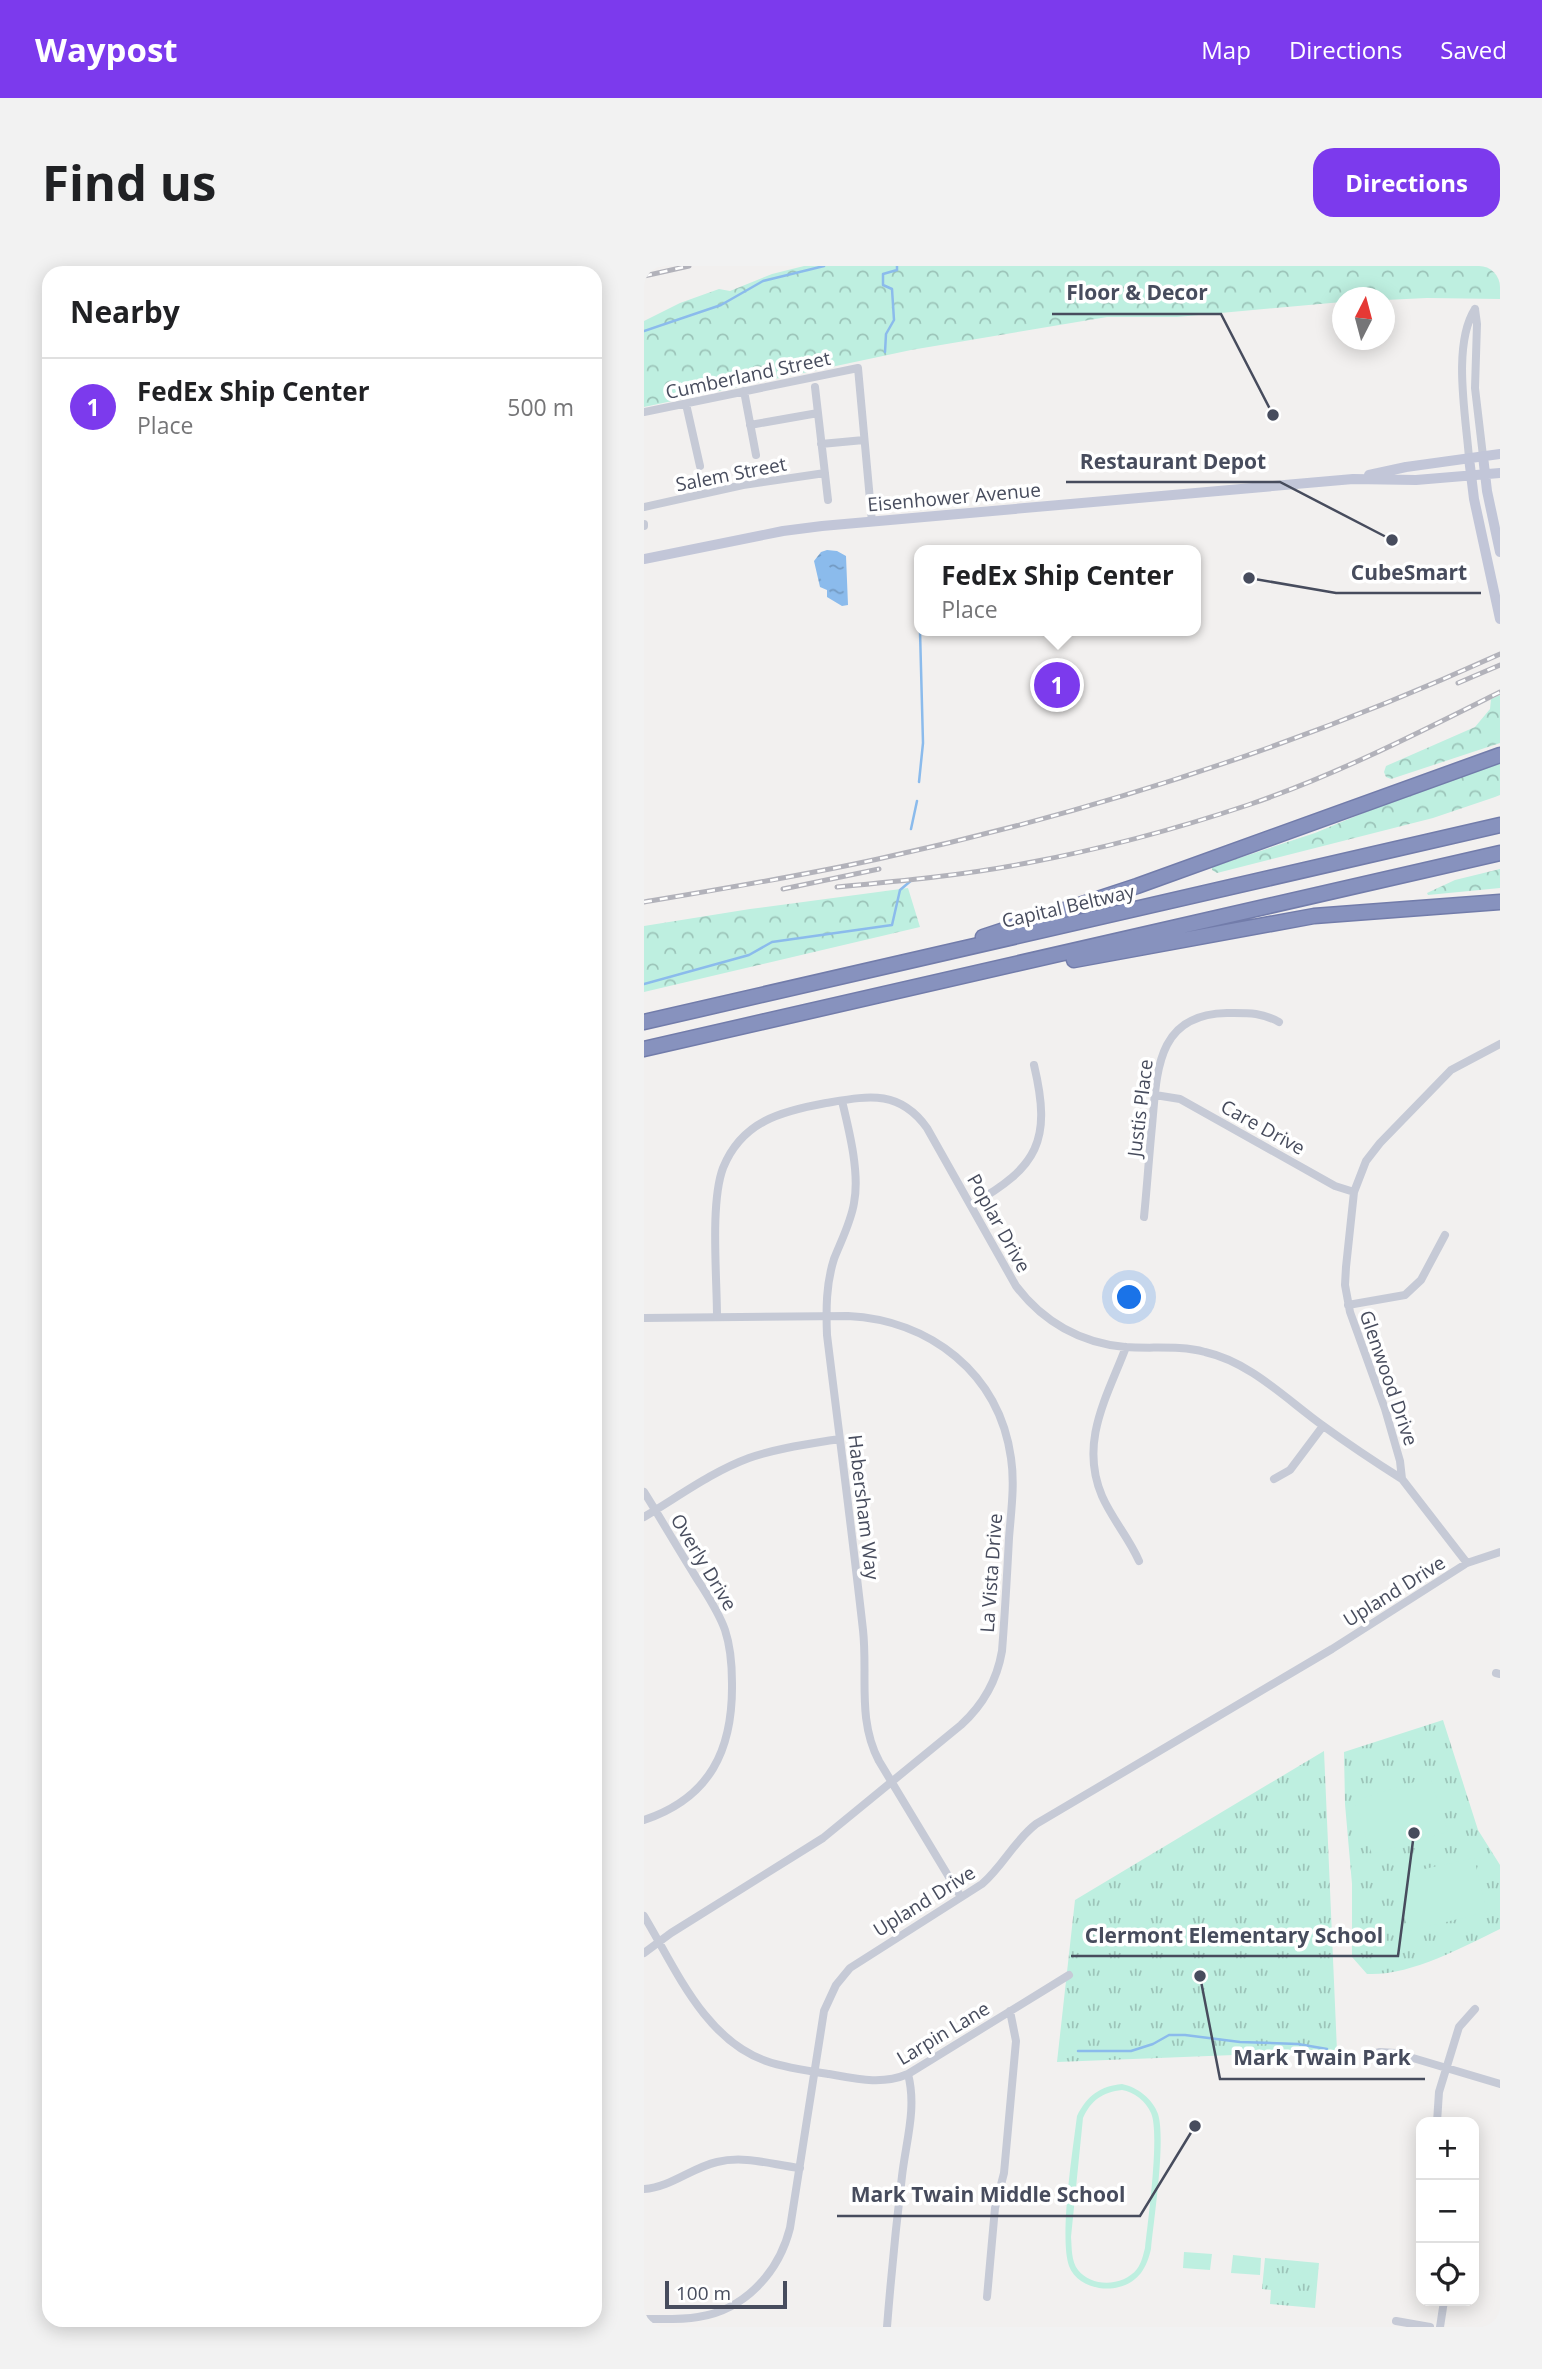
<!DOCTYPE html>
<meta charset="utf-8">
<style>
body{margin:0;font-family:"Open Sans",sans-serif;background:#f2f2f2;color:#202124}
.controls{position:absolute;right:21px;bottom:21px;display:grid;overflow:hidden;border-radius:14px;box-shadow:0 4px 18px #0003}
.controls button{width:63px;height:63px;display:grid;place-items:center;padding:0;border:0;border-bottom:2px solid #e0e0e0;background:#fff;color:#202124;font:35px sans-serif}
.compass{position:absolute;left:688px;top:21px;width:63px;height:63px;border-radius:50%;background:#fff;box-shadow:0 4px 18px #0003;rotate:6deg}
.scale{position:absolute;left:21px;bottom:18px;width:122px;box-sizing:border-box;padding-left:7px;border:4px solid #474c5d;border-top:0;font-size:19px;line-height:24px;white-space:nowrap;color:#474c5d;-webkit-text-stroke:5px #fff;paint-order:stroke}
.you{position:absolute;left:486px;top:1032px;width:24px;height:24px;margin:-18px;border:5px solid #fff;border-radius:50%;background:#1a73e8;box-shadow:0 0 0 10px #1a73e833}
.badge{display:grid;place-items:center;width:46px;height:46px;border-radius:50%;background:#7c3aed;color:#fff;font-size:23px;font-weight:700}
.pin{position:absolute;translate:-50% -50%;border:4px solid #fff;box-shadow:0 2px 7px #0006}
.popup{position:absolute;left:270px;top:279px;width:287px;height:91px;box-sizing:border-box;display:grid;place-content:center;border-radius:14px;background:#fff;filter:drop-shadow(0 2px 5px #0005);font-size:23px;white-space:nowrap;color:#757577}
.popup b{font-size:26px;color:#202124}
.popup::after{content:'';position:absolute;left:50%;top:100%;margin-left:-14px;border:14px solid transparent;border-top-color:#fff}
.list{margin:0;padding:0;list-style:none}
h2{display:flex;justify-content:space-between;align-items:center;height:91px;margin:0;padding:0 28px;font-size:30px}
h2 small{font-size:23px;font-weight:400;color:#757577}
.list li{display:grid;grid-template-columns:46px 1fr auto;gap:21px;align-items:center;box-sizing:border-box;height:98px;padding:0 28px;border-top:2px solid #e0e0e0}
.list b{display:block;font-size:26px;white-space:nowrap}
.list p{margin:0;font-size:23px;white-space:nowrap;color:#757577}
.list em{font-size:23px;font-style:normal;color:#757577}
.icon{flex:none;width:38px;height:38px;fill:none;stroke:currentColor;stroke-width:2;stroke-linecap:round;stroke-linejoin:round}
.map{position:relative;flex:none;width:856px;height:2061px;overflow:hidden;border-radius:21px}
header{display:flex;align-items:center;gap:42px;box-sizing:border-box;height:98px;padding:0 35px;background:#7c3aed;color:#fff}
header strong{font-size:33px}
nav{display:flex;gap:38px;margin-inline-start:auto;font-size:24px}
.intro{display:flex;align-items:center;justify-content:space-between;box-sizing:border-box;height:168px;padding:0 42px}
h1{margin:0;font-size:49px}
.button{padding:18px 32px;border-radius:21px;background:#7c3aed;color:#fff;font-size:24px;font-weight:700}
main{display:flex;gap:42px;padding:0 42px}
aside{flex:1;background:#fff;border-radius:21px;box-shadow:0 4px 18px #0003}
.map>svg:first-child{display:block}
.grass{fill:url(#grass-tufts)}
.forest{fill:url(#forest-crowns)}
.garden{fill:#beefe0;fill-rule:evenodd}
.water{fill:url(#water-ripples)}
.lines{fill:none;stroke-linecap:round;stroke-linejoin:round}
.stream{stroke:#8bbbec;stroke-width:2.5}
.highway-casing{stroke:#727caa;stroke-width:17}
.street{stroke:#c6cad6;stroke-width:8}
.secondary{stroke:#c2c6d8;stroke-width:10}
.highway{stroke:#8792be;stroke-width:14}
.rail-casing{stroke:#b2b2ba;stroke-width:5}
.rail{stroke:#fff;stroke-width:2.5;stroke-dasharray:8;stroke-linecap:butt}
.labels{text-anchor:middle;stroke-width:7;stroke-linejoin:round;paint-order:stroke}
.street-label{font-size:19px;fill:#474c5d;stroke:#fff}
.leader{fill:none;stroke:#474c5d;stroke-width:2.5}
.callout-dot{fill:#474c5d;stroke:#fff;stroke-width:2.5}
.callout-label{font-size:21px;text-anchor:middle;font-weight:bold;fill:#474c5d;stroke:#fff;stroke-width:7;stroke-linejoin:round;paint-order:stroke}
</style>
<header>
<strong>Waypost</strong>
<nav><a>Map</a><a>Directions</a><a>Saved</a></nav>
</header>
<div class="intro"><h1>Find us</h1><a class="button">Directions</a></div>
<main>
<aside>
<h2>Nearby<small></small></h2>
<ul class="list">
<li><span class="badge">1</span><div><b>FedEx Ship Center</b><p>Place</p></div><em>500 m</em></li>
</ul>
</aside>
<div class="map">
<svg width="856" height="2061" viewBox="0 0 856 2061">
<defs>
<pattern id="grass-tufts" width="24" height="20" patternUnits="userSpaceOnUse" patternTransform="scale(1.75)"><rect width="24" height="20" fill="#beefe0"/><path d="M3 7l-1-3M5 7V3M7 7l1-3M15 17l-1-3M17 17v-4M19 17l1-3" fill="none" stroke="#9cc4b9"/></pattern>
<pattern id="forest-crowns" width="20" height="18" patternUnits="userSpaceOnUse" patternTransform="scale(1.75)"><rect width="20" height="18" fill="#beefe0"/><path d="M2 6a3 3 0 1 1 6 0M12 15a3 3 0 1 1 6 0" fill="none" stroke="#9cc4b9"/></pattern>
<pattern id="water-ripples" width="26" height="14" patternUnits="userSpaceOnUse" patternTransform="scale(1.75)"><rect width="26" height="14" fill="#8bbbec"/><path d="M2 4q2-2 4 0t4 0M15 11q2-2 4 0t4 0" fill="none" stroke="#739ac2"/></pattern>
</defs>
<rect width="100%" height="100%" fill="#f2f0ef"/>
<!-- grass -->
<path class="grass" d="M 799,1454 L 834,1564 L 856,1599 L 856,1663 C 817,1682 766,1710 723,1708 L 708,1691 L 708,1618 L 701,1538 L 700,1486 Z
M 680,1485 L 693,1785 L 413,1796 L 431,1634 Z
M 621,1992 L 675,1997 L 671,2042 L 626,2038 L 627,2024 L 618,2023 Z"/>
<!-- forest -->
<path class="forest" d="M 160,0 L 856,0 L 856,33 L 783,32 L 741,34 L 740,32 L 698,32 L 698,36 L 533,51 L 463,51 L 267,84 L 0,141 L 0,55 L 36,37 L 75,23 L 86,25 L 128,8 Z
M 856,429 L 856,477 L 747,513 L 742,511 L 740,506 L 742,500 L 831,461 L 846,443 L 847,433 Z
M 856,497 L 856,529 L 851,531 L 789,552 L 573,607 L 568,604 L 568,601 L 671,567 L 741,538 Z
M 856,603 L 856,622 L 784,629 L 783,627 L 811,614 Z
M 264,622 L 276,661 L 0,726 L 0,660 L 106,643 Z"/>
<!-- garden -->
<path class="garden" d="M 786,1511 L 804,1566 L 728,1588 L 710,1535 Z
M 830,1592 L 843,1646 L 765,1665 L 753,1609 Z
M 478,1818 C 493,1821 509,1833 514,1848 C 522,1874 510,1952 507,1983 C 503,2001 495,2016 475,2021 C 457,2026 432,2019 425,2000 C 415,1972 429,1882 433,1850 C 443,1830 456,1820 478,1818 ZM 478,1824 C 490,1826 502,1835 507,1847 C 516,1867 504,1955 501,1982 C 499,1989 498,1996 493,2003 C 480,2020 448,2022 434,2004 C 427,1995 428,1982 427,1971 L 439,1852 C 447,1834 459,1826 478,1824 Z
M 540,1986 L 568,1988 L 566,2004 L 539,2002 Z
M 589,1989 L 617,1992 L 616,2009 L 587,2007 Z"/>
<!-- water -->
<path class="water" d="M 183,284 L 193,285 L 202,290 L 204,339 L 198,340 L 183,331 L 183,324 L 176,321 L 170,295 L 177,286 Z"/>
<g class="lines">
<!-- stream -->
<path class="stream" d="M 0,65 L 77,39 L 119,15 L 180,0
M 241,86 L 242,68 L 250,54 L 248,23 L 239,19 L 239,8 L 253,4 L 253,0
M 272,341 L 275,350
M 275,516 L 279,477 L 276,365
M 267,563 L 273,535
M 0,718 L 105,689 L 128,676 L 248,659 L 256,624 L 269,613
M 434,1785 L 487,1785 L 509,1778 L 525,1769 L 541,1769 L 596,1776 L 654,1778 L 683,1783"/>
<!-- highway casing -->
<g class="highway-casing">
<path id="highway" d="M 339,671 L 493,620 L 856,489
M 430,694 L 670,650 L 856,636
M 0,756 L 856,559
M 0,783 L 856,587"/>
</g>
<!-- street -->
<path class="street" d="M 831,43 L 833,58 L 831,122 L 839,190
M 171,121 L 184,234
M 100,125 L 112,189
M 42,138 L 56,200
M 0,146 L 214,102 L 228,256
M 106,159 L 174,147
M 177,178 L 220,174
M 825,192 C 822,151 808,79 831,43
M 0,241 L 99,219 L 181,207
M 0,258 L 0,260
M 511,829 L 536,833 L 691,920 L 710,926
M 198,835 C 205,864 216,907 210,937 C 207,956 197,975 190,993 C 182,1018 182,1043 183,1069 C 195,1167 208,1266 219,1364 C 224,1409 213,1454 235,1495 L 317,1631
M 327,939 C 394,901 408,875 390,799
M 500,951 C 503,921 505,890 508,860 C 513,806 512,748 583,747 C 603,747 617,746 635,756
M 704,1039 L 761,1029 L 777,1014 L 801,969
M 73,1051 C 73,1011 66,937 79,902 C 98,855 138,845 182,837 C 224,830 255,823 283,862 L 372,1020 C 399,1056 437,1077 481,1081 C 508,1083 535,1079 561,1086 C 606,1096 642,1133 678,1159 C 704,1178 731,1196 758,1213
M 0,1052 L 204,1050 C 286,1054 355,1107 367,1192 C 371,1218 367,1246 365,1272 C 363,1310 361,1347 358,1385 C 353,1414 339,1439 317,1459 L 179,1572 L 27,1667 L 0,1687
M 482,1081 C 463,1131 435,1176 458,1230 C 468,1253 485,1272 495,1295
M 630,1213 L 646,1204 L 679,1160
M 0,1226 C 17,1253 33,1281 50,1308 C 61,1326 74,1344 81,1364 C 87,1382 88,1399 88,1417 C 89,1484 66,1532 0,1554
M 0,1251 C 34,1231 67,1206 105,1192 C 134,1182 165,1178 195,1173
M 823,1297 L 758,1213 L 756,1195 L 741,1143 L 706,1046 L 701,1019 L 702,1001 L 710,926 L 722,895 L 736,877 L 807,804 L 856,778
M 852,1407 L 856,1408
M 0,1650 C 32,1703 60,1773 122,1795 C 142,1802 164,1805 185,1808 C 213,1813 238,1819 264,1808 L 425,1709
M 724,1789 L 736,1786 L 752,1787 L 856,1818
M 793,1856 L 795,1826 L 815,1761 L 831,1743
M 0,1923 C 27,1921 47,1902 73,1896 C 101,1889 129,1899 156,1902
M 343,2031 L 351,1942 L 360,1907 L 372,1775 L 366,1745
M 0,2053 C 18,2053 36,2054 54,2051 C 101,2044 135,2006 146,1962 L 180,1745 L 192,1719 L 206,1702 L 338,1618 C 359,1600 370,1575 392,1558 L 688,1383 L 823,1297 L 856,1286
M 752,2055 L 786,2061
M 243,2061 C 247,2011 252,1960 258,1910 C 262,1875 273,1842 264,1808
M 796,2061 L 800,2035"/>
<!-- secondary -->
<path class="secondary" d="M 839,190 L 843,225 L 856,286
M 825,192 L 830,233 L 856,353
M 725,209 L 762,201 L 856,188
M 0,293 L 139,265 L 178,260 L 709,213 L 772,214 L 856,207"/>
<!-- highway -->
<use href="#highway" class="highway"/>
<!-- rail casing -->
<g class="rail-casing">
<path id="rail" d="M 0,10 L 45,0
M 814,417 L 856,399
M 193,621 C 257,615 321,609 383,597 C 458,583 532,563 604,539 C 692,509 774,467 856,426
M 139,623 L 235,603
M 0,636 C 78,623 157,610 234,593 C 447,547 658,478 856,388"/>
</g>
<!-- rail -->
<use href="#rail" class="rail"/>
</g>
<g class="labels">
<!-- street labels -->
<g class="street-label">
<text transform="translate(104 109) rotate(-12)" y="7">Cumberland Street</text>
<text transform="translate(87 208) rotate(-11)" y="7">Salem Street</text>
<text transform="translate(310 231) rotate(-5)" y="7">Eisenhower Avenue</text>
<text transform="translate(424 640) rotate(-13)" y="7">Capital Beltway</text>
<text transform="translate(496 842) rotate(-83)" y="7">Justis Place</text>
<text transform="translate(619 861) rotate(29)" y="7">Care Drive</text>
<text transform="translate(355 957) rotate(61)" y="7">Poplar Drive</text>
<text transform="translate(745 1112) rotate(71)" y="7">Glenwood Drive</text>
<text transform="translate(220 1241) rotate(83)" y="7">Habersham Way</text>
<text transform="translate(60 1296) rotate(59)" y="7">Overly Drive</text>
<text transform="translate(347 1307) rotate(-86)" y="7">La Vista Drive</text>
<text transform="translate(750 1325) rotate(-32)" y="7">Upland Drive</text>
<text transform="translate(280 1635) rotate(-32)" y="7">Upland Drive</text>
<text transform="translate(299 1767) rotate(-31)" y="7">Larpin Lane</text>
</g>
</g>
<!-- callouts -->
<path class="leader" d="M629 149L577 48H408M748 274L636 216H422M605 312L692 327H837M770 1567L754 1690H427M556 1710L576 1813H781M551 1860L496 1950H193"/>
<g class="callout-dot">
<circle cx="629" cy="149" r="7"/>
<circle cx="748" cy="274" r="7"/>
<circle cx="605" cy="312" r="7"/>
<circle cx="770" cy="1567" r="7"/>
<circle cx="556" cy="1710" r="7"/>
<circle cx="551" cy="1860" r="7"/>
</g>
<g class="callout-label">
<text x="493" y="34">Floor &amp; Decor</text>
<text x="529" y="203">Restaurant Depot</text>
<text x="765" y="314">CubeSmart</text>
<text x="590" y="1677">Clermont Elementary School</text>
<text x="678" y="1799">Mark Twain Park</text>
<text x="344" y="1936">Mark Twain Middle School</text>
</g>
</svg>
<div class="controls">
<button>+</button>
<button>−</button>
<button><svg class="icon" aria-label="locate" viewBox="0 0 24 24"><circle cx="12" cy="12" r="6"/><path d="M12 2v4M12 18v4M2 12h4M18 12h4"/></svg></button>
</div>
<svg class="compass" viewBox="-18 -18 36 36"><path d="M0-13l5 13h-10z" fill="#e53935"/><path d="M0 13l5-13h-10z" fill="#757577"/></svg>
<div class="scale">100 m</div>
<div class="you"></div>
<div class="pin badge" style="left:413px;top:419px">1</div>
<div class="popup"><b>FedEx Ship Center</b>Place</div>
</div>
</main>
